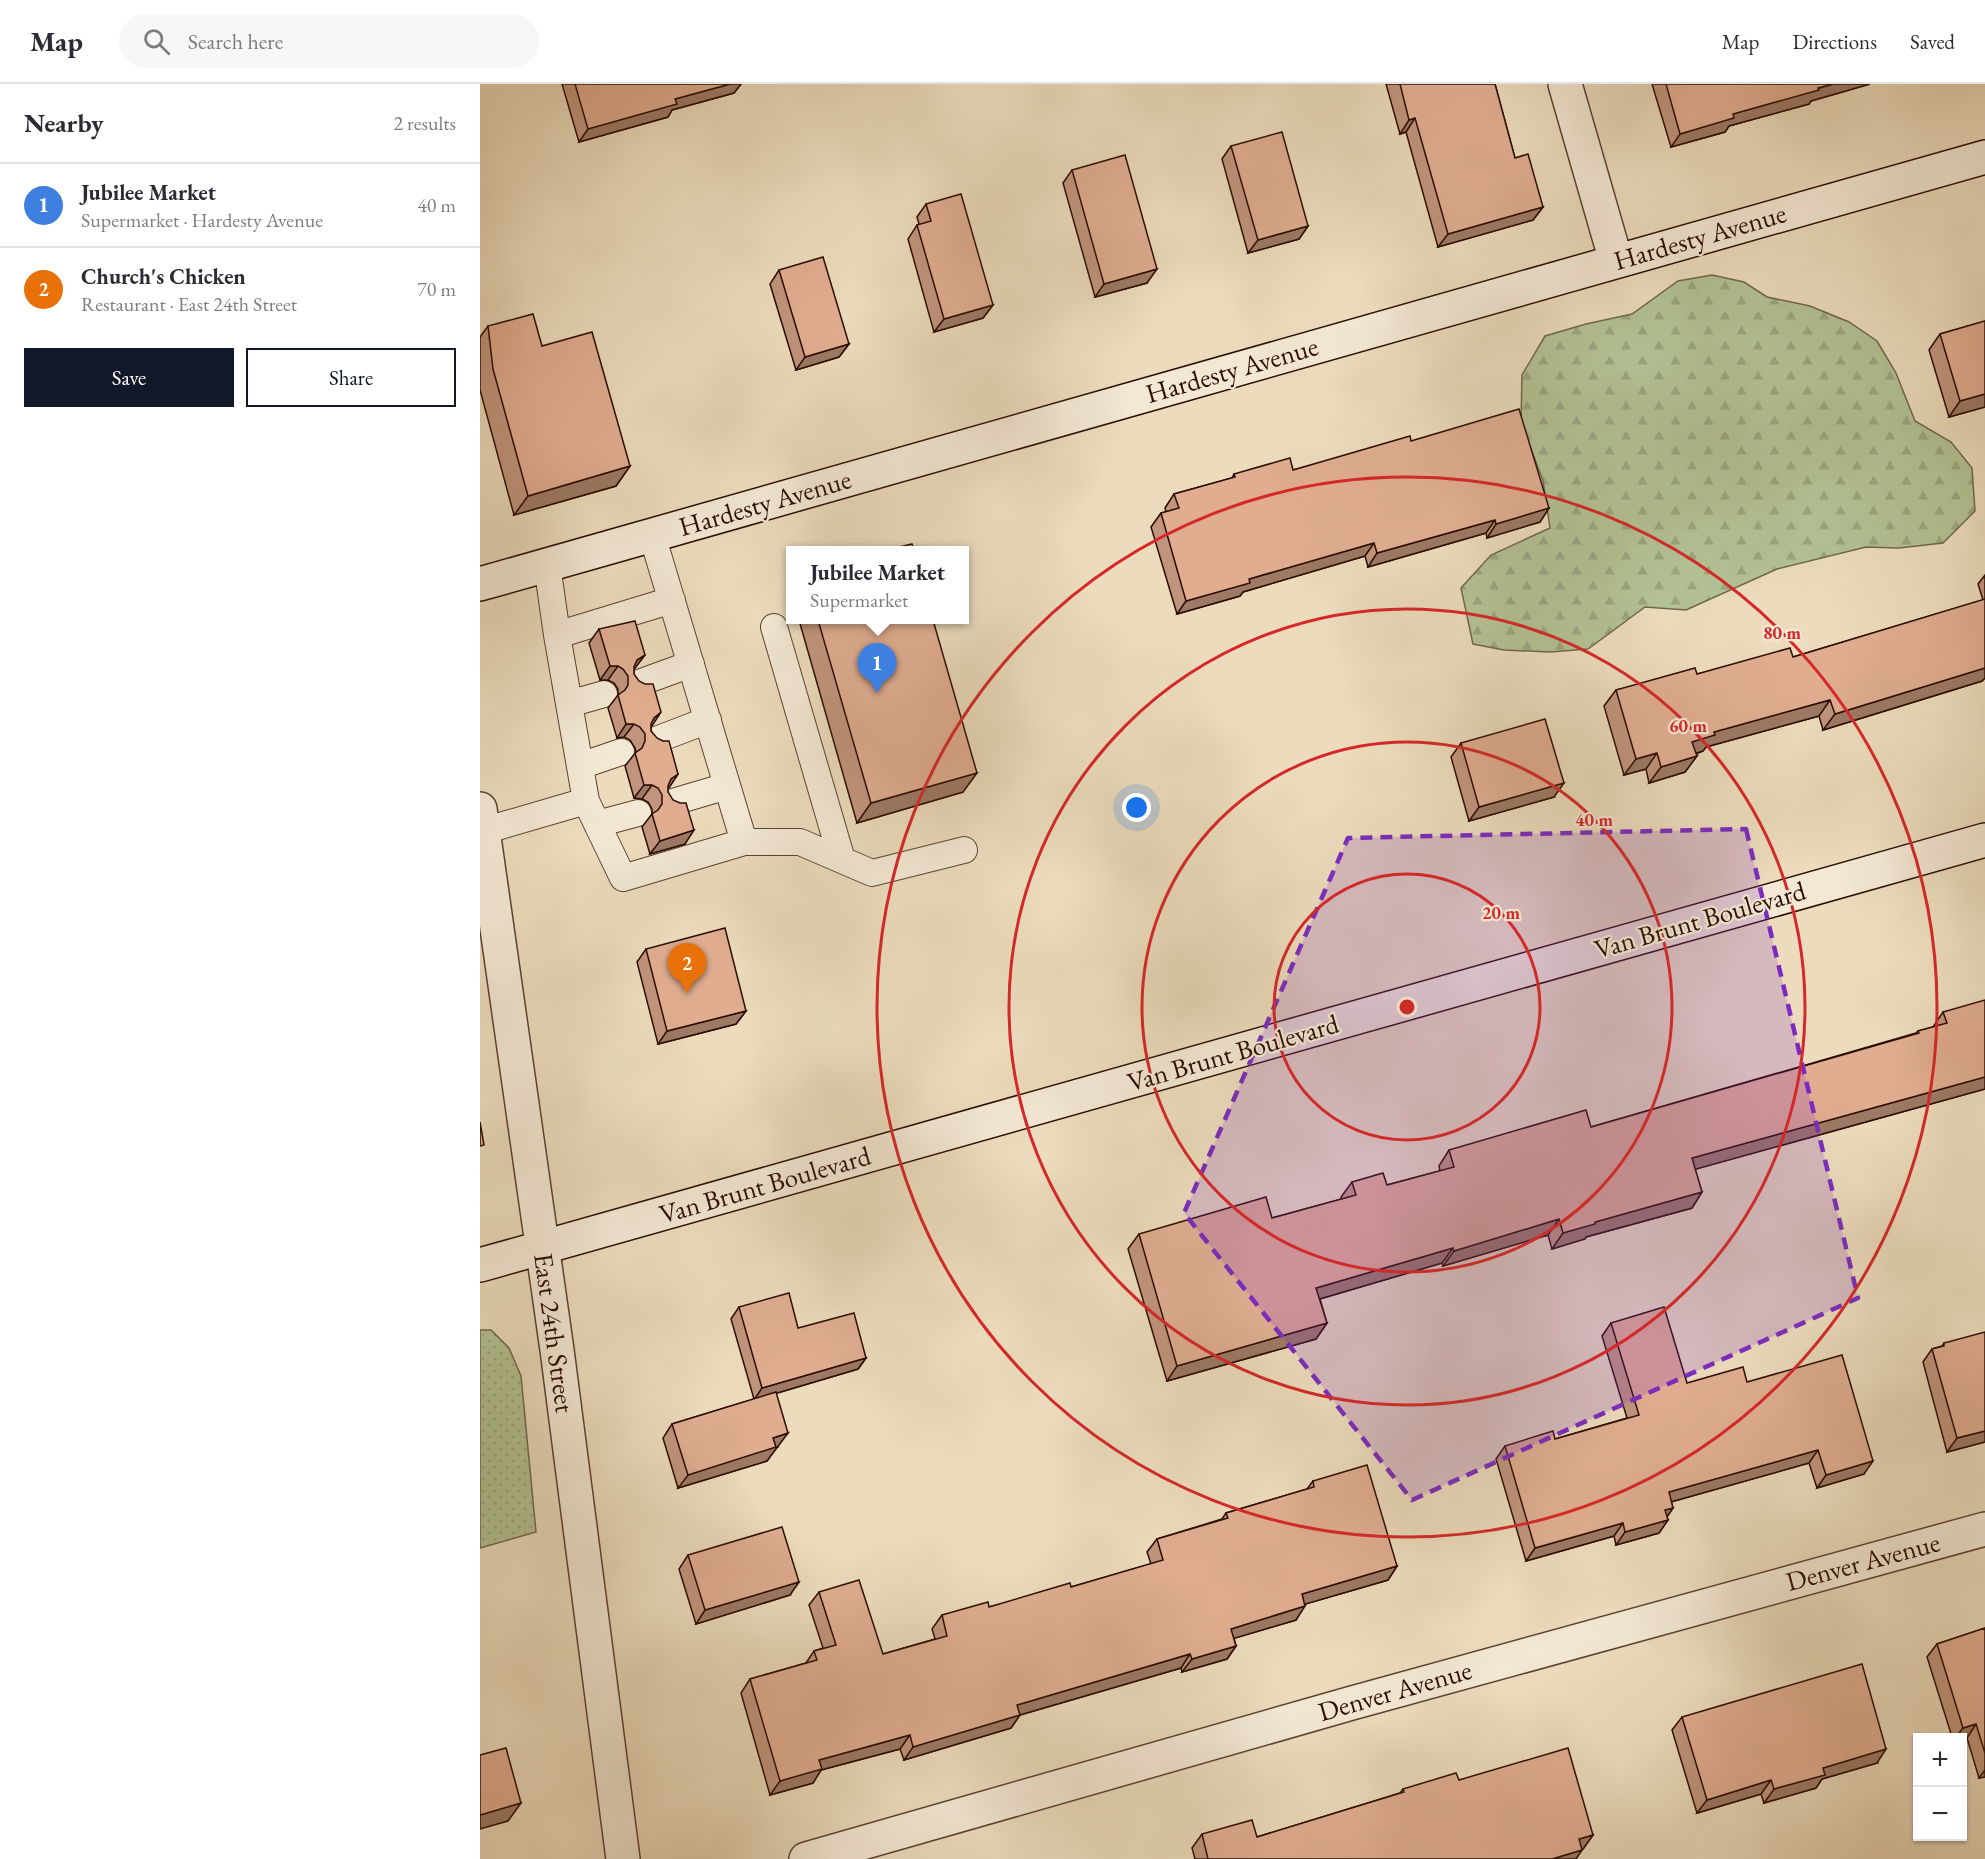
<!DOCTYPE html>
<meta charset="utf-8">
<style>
body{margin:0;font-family:"EB Garamond",serif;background:#f7f7f7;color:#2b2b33}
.controls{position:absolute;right:18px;bottom:18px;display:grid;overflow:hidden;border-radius:0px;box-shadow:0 2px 4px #0004}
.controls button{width:54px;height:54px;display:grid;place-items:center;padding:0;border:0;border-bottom:2px solid #e1e1e2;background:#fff;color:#2b2b33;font:30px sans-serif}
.you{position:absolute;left:657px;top:724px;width:21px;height:21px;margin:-15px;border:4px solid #fff;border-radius:50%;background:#1a73e8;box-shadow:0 0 0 9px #1a73e833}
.badge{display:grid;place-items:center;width:39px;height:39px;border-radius:50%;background:#111827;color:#fff;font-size:20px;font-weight:700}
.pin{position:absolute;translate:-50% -50px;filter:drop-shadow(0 2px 3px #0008)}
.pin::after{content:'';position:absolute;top:32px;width:21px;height:18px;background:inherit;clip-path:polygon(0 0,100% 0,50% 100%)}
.popup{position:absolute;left:306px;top:462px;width:183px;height:78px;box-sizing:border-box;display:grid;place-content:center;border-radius:0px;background:#fff;filter:drop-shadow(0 2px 4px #0005);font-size:20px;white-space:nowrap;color:#7c7c81}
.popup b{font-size:22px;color:#2b2b33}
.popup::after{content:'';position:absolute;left:50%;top:100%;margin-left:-12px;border:12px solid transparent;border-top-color:#fff}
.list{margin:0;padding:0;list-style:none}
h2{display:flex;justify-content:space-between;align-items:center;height:78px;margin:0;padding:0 24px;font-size:26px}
h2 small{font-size:20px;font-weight:400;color:#7c7c81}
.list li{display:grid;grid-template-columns:39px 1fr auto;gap:18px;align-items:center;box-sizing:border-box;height:84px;padding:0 24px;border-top:2px solid #e1e1e2}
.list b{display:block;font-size:22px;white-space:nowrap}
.list p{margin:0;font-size:20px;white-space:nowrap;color:#7c7c81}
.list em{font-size:20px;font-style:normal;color:#7c7c81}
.actions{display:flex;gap:12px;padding:18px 24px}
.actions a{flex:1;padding:14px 0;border:2px solid #111827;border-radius:0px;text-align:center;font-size:21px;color:#111827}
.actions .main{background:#111827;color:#fff}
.icon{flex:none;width:33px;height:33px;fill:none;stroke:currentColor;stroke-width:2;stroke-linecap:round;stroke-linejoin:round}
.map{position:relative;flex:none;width:1505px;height:1775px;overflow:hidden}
header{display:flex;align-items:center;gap:36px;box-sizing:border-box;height:84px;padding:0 30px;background:#fff;border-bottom:2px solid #e1e1e2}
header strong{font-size:28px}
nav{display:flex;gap:33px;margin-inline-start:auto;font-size:21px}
.search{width:420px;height:54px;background:#f7f7f7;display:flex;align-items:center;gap:15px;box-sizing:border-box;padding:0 21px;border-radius:33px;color:#7c7c81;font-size:22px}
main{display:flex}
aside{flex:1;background:#fff}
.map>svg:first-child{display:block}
.grass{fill:url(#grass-dots);stroke:#70684c;stroke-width:1.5}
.forest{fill:url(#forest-firs);stroke:#70684c;stroke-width:1.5}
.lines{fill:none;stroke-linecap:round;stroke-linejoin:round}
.lane-casing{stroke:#5c4132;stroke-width:28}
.street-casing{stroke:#5c4132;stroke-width:36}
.secondary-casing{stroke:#2c0d03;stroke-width:36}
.lane{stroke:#f3e8d4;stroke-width:26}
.street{stroke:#f3e8d4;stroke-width:33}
.secondary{stroke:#f3e8d4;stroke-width:33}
.wall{fill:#c1957d;stroke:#2c0d03;stroke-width:1.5}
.shaded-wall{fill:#9d7966;stroke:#2c0d03;stroke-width:1.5}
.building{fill:#e0ad91;stroke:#2c0d03;stroke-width:1.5}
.marked{fill:#7b2cbf;fill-opacity:0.2;stroke:#7b2cbf;stroke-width:4.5;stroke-dasharray:12 8;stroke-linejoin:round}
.ring{fill:none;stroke:#d62828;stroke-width:3}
.labels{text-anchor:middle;stroke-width:4.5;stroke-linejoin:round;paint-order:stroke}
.street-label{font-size:27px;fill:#2c0d03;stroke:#f3e8d4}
.centre{fill:#d62828;stroke:#f3e8d4;stroke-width:3}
.ring-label{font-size:18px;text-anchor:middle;font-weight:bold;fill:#d62828;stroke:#f3e8d4;stroke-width:4.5;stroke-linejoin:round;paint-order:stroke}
</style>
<header>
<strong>Map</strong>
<div class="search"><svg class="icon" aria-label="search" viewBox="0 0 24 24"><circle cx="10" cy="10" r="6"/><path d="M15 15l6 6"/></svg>Search here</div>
<nav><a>Map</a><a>Directions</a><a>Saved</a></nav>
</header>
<main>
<aside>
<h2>Nearby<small>2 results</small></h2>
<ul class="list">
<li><span class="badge" style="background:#3f7fe0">1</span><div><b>Jubilee Market</b><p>Supermarket · Hardesty Avenue</p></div><em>40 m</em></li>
<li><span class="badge" style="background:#e8710a">2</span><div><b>Church's Chicken</b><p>Restaurant · East 24th Street</p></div><em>70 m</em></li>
</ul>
<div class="actions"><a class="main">Save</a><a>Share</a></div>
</aside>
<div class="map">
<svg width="1505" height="1775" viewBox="0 0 1505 1775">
<defs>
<pattern id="grass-dots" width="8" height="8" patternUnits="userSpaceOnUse" patternTransform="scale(1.5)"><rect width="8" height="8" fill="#b3c295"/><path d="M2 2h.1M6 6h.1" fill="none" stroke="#9aa67f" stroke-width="1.8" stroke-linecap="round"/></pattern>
<pattern id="forest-firs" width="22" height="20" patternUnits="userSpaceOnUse" patternTransform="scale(1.5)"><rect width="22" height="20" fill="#b3c295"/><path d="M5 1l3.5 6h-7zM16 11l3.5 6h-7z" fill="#9aa67f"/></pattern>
</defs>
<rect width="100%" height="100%" fill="#ecdcbd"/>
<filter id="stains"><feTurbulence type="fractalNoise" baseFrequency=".00333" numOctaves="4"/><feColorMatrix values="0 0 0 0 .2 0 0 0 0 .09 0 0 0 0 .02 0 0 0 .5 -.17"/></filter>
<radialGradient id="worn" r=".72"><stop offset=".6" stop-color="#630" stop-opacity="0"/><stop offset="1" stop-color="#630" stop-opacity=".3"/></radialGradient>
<!-- grass -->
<path class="grass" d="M 0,1246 L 11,1246 L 29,1264 L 41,1292 L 56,1448 L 0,1464 Z"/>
<!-- forest -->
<path class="forest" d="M 1232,191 L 1264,198 L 1287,213 L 1330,222 L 1369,238 L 1397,257 L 1416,289 L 1435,337 L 1471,358 L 1492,384 L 1495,427 L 1463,459 L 1419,464 L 1386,463 L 1297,485 L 1206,526 L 1165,523 L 1108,565 L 1070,568 L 1024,566 L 993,560 L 981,504 L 1011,471 L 1070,444 L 1063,397 L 1041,338 L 1042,291 L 1065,252 L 1106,240 L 1152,230 L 1198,197 Z"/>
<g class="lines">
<!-- lane casing -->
<g class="lane-casing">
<path id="lane" d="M 67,481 L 77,551
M 294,543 L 362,776
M 159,599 L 211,580
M 89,620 L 124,610
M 176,656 L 228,636
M 100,682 L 141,668
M 106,717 L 77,551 L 192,516
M 193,718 L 247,702
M 117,740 L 158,729
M 3,747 L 106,717 L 143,794 L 264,758 L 172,451
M 264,758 L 320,758 L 392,789 L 484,766"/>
</g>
<!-- street casing -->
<g class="street-casing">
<path id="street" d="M 1085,0 L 1136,177
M 0,725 L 77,1266 L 143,1775
M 326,1775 L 872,1619 L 1505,1445"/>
</g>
<!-- secondary casing -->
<g class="secondary-casing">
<path id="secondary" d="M 0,500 L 1505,73
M 0,1181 L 1505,756"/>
</g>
<!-- lane -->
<use href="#lane" class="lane"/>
<!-- street -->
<use href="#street" class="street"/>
<!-- secondary -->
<use href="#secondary" class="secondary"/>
</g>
<!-- wall -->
<path class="wall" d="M 82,0 L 261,0 L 254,9 L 192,26 L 188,33 L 99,58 Z
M 906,0 L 1015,0 L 1035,74 L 1063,123 L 1053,136 L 958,163 L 926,48 L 920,50 Z
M 1172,0 L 1390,0 L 1331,17 L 1329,20 L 1249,42 L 1245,48 L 1191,63 Z
M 751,62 L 828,142 L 819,155 L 768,169 L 742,75 Z
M 592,86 L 667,199 L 615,213 L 583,99 Z
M 446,120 L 513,221 L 503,234 L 454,248 L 428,155 L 437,141 L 439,140 L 437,133 Z
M 299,186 L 369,260 L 359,273 L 316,286 L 290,200 Z
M 1505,237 L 1505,323 L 1469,333 L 1449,266 L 1460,250 Z
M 8,242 L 62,262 L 150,382 L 136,402 L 34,431 L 0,306 L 0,253 Z
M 931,357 L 1069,424 L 1060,438 L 1007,454 L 1006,449 L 888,483 L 885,472 L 763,508 L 760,512 L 697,530 L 671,443 L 681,429 L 686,428 L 685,424 L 694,410 L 752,394 L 754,390 L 813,386 Z
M 1505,491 L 1505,594 L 1502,597 L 1343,646 L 1339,632 L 1226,663 L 1223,667 L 1216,670 L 1217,672 L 1205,688 L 1169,699 L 1166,685 L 1144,691 L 1124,622 L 1136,606 L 1217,590 L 1313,573 L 1503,516 L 1498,500 Z
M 319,536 L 453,536 L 483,708 L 377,739 Z
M 119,545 L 165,571 L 154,585 L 154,590 L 171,642 L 171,647 L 198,690 L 188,704 L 188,708 L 205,760 L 170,770 L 162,743 L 172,730 L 172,725 L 168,718 L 162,715 L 154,714 L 145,682 L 156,668 L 155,664 L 150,656 L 144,653 L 137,654 L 128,624 L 138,611 L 138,605 L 134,599 L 128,596 L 120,596 L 109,559 Z
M 981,659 L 1074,713 L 989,737 L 971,673 Z
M 166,865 L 266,927 L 256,940 L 178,960 L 157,878 Z
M 1463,928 L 1505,1005 L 1215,1085 L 1222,1108 L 1212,1124 L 1106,1153 L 1105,1155 L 1072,1165 L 1068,1151 L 963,1182 L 962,1179 L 840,1215 L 847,1239 L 836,1255 L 687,1297 L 648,1165 L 659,1150 L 792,1134 L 862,1115 L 861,1113 L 872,1098 L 907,1101 L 960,1087 L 959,1082 L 969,1066 L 1111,1043 L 1436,949 L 1438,947 L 1453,943 Z
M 259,1223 L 318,1244 L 386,1274 L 378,1285 L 296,1309 L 298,1363 L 296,1363 L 287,1377 L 198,1404 L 183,1354 L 192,1340 L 274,1315 L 251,1235 Z
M 1131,1239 L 1207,1299 L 1267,1298 L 1384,1390 L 1337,1404 L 1329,1379 L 1191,1418 L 1193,1424 L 1187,1433 L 1188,1436 L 1179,1449 L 1136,1461 L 1134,1452 L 1046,1477 L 1016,1375 L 1025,1362 L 1075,1355 L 1147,1334 L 1122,1252 Z
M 1464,1259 L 1505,1358 L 1467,1368 L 1443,1278 L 1452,1265 L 1462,1262 Z
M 833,1397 L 917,1482 L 908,1496 L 825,1520 L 816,1536 L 754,1554 L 756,1562 L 747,1575 L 702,1588 L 701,1584 L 540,1631 L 531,1644 L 424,1676 L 420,1665 L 341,1686 L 333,1699 L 290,1711 L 261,1609 L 270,1595 L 326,1579 L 334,1567 L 343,1564 L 329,1521 L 339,1508 L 403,1570 L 455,1555 L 452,1545 L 462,1531 L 509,1523 L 591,1503 L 671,1480 L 667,1468 L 677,1455 L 742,1435 L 746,1429 L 827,1405 Z
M 208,1471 L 310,1511 L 216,1540 L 199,1485 Z
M 1505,1544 L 1505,1693 L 1499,1694 L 1487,1654 L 1472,1653 L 1447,1573 L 1457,1560 Z
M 1202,1633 L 1397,1679 L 1342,1695 L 1336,1704 L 1284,1719 L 1281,1710 L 1217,1729 L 1192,1646 Z
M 979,1696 L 1113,1751 L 1103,1765 L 1102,1765 L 1096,1775 L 715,1775 L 712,1764 L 722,1750 L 777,1753 L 920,1709 L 923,1705 Z"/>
<!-- shaded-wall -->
<path class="shaded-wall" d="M 250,0 L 261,0 L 254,9 L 192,26 L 188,33 L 99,58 L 108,45 L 195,15 Z
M 1353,0 L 1390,0 L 1331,17 L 1329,20 L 1249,42 L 1245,48 L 1191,63 L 1200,50 L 1253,30 Z
M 935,34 L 926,48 L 920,50 L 929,36 Z
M 1063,123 L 1053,136 L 958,163 L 968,150 Z
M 828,142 L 819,155 L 768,169 L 778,156 Z
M 677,185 L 667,199 L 615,213 L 624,200 Z
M 513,221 L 503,234 L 454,248 L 464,235 Z
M 369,260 L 359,273 L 316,286 L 325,273 Z
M 1505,310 L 1505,323 L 1469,333 L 1480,317 Z
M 150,382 L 136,402 L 34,431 L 48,412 Z
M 1069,424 L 1060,438 L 1007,454 L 1016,440 Z
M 1015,436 L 1006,449 L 888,483 L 897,469 Z
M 894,459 L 885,472 L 763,508 L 760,512 L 697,530 L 706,517 L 769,495 Z
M 165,571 L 155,584 L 147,590 L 157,576 Z
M 130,582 L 138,582 L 128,596 L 120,596 Z
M 1505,584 L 1505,594 L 1502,597 L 1343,646 L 1355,630 Z
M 1350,616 L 1339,632 L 1226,663 L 1223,667 L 1201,674 L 1212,658 L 1234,648 Z
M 181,628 L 172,642 L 164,647 L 174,634 Z
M 146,640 L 154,640 L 144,653 L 137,654 Z
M 1177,669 L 1166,685 L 1144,691 L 1156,675 Z
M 1217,672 L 1205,688 L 1169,699 L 1181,683 Z
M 497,689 L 483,708 L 377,739 L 391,719 Z
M 198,690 L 189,704 L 182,708 L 191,695 Z
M 1084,699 L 1074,713 L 989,737 L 999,723 Z
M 164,701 L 172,701 L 162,715 L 154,714 Z
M 214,746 L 205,760 L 170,770 L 180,757 Z
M 266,927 L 256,940 L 178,960 L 187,947 Z
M 1505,993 L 1505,1005 L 1202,1089 L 1212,1074 Z
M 1222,1108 L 1212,1124 L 1106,1153 L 1105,1155 L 1072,1165 L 1083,1149 L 1115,1138 Z
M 1079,1135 L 1068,1151 L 963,1182 L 974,1167 Z
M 973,1164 L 962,1179 L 826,1219 L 836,1204 Z
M 847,1239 L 836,1255 L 687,1297 L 697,1282 Z
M 386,1274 L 378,1285 L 274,1316 L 282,1304 Z
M 1505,1347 L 1505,1358 L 1467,1368 L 1477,1354 Z
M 308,1349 L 287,1377 L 198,1404 L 208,1391 L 293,1354 Z
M 1338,1366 L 1329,1379 L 1180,1421 L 1189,1408 Z
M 1393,1377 L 1384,1390 L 1337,1404 L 1346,1391 Z
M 1193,1424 L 1184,1437 L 1185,1426 Z
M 1188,1436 L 1179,1449 L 1136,1461 L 1145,1448 Z
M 1143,1439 L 1134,1452 L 1046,1477 L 1055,1464 Z
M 917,1482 L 908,1496 L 812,1524 L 822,1510 Z
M 319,1498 L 310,1511 L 216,1540 L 225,1526 Z
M 825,1522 L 816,1536 L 742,1558 L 751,1545 Z
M 756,1562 L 747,1575 L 702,1588 L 712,1575 Z
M 710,1570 L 701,1584 L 540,1631 L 531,1644 L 424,1676 L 433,1663 L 537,1621 Z
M 1496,1640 L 1487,1654 L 1482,1655 L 1482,1653 L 1476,1653 L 1483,1644 Z
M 430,1651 L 420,1665 L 341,1686 L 333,1699 L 290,1711 L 300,1697 L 339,1676 Z
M 1406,1665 L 1397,1679 L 1342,1695 L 1336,1704 L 1284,1719 L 1294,1705 L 1343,1684 Z
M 1505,1686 L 1505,1693 L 1499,1694 Z
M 1291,1696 L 1281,1710 L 1217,1729 L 1227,1716 Z
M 41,1719 L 28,1737 L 0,1745 L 0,1731 Z
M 1113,1751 L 1103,1765 L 1089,1769 L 1099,1755 Z
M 1102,1766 L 1096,1775 L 1072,1775 Z"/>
<!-- building -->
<path class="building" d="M 95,0 L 250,0 L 195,15 L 197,20 L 108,45 Z
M 920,0 L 1015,0 L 1035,74 L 1048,70 L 1063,123 L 968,150 L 935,34 L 929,36 Z
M 1186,0 L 1353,0 L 1338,4 L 1339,6 L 1253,30 L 1254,34 L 1200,50 Z
M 802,48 L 828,142 L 778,156 L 751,62 Z
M 645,71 L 677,185 L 624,200 L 592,86 Z
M 481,110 L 513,221 L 464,235 L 437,141 L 451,137 L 446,120 Z
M 343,173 L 369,260 L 325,273 L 299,186 Z
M 53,230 L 62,262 L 112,248 L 150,382 L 48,412 L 13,285 L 8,242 Z
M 1505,237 L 1505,310 L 1480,317 L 1460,250 Z
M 1039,325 L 1069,424 L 1016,440 L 1015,436 L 897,469 L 894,459 L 769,495 L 770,499 L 706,517 L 681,429 L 699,424 L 694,410 L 755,393 L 754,390 L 810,374 L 813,386 L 930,352 L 931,357 Z
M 432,460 L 434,466 L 407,466 Z
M 1505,515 L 1505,584 L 1355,630 L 1350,616 L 1234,648 L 1235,651 L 1212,658 L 1217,672 L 1181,683 L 1177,669 L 1156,675 L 1136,606 L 1215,584 L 1217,590 L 1310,564 L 1313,573 Z
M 338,536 L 453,536 L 497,689 L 391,719 Z
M 155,537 L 165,571 L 157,576 L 154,583 L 154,590 L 159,597 L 165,600 L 173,600 L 181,628 L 174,634 L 171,640 L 171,647 L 177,654 L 183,657 L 189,657 L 198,690 L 191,695 L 188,702 L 188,708 L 193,716 L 200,719 L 206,719 L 214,746 L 180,757 L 172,730 L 178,726 L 182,720 L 182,711 L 178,704 L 172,701 L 164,701 L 155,669 L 162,664 L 165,657 L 165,650 L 160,643 L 154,640 L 146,640 L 138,611 L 145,606 L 148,601 L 148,592 L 143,585 L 138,582 L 130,582 L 119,545 Z
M 1065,635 L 1084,699 L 999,723 L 981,659 Z
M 245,844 L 266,927 L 187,947 L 166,865 Z
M 1505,916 L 1505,993 L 1212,1074 L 1222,1108 L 1115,1138 L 1115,1140 L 1083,1149 L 1079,1135 L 974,1167 L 973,1164 L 836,1204 L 847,1239 L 697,1282 L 659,1150 L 786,1113 L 792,1134 L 876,1111 L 872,1098 L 903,1089 L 907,1101 L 974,1083 L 969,1066 L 1106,1026 L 1111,1043 L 1439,949 L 1438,947 L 1467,939 L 1463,928 Z
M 0,1038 L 4,1061 L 0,1062 Z
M 309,1209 L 318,1244 L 374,1229 L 386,1274 L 282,1304 L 259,1223 Z
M 1184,1223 L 1207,1299 L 1263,1283 L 1267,1298 L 1362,1271 L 1393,1377 L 1346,1391 L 1338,1366 L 1189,1408 L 1193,1424 L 1185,1426 L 1188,1436 L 1145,1448 L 1143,1439 L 1055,1464 L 1025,1362 L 1073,1347 L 1075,1355 L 1159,1331 L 1131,1239 Z
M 1505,1248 L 1505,1347 L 1477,1354 L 1452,1265 L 1464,1262 L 1464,1259 Z
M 296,1308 L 308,1349 L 293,1354 L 296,1363 L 208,1391 L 192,1340 Z
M 887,1381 L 917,1482 L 822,1510 L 825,1522 L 751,1545 L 756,1562 L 712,1575 L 710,1570 L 537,1621 L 540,1631 L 433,1663 L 430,1651 L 339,1676 L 342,1685 L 300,1697 L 270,1595 L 337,1576 L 334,1567 L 356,1561 L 339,1508 L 379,1496 L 403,1570 L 467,1552 L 462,1531 L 508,1518 L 509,1523 L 590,1499 L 591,1503 L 683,1476 L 677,1455 L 748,1434 L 746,1429 L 834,1403 L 833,1397 Z
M 302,1443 L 319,1498 L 225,1526 L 208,1471 Z
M 1505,1544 L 1505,1669 L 1496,1640 L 1483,1644 L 1457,1560 Z
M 1382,1580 L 1406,1665 L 1343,1684 L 1345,1691 L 1294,1705 L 1291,1696 L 1227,1716 L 1202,1633 Z
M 26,1664 L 41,1719 L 0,1731 L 0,1671 Z
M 1088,1664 L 1113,1751 L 1099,1755 L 1102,1766 L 1072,1775 L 728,1775 L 722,1750 L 772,1736 L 777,1753 L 924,1708 L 923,1705 L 976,1689 L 979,1696 Z"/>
<!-- marked area -->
<path class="marked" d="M 1266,745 L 1378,1214 L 932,1416 L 704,1129 L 868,754 Z"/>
<!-- distance rings -->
<g class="ring">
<circle cx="927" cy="923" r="133"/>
<circle cx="927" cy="923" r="265"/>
<circle cx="927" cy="923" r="398"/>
<circle cx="927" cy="923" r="530"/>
</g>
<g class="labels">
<!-- street labels -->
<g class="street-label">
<text transform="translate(1220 153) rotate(-16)" y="9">Hardesty Avenue</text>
<text transform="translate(752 286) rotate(-16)" y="9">Hardesty Avenue</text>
<text transform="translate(285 419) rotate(-16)" y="9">Hardesty Avenue</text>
<text transform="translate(1220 836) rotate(-16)" y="9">Van Brunt Boulevard</text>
<text transform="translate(753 969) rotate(-16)" y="9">Van Brunt Boulevard</text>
<text transform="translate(285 1101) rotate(-16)" y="9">Van Brunt Boulevard</text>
<text transform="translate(74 1249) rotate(82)" y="9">East 24th Street</text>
<text transform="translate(1383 1478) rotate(-15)" y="9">Denver Avenue</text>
<text transform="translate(915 1607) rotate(-16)" y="9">Denver Avenue</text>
</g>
</g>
<circle cx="927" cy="923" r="9" class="centre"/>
<g class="ring-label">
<text x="1302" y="555">80 m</text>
<text x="1208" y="648">60 m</text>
<text x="1114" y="742">40 m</text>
<text x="1021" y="835">20 m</text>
</g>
<rect width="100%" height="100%" filter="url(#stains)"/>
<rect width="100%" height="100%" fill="url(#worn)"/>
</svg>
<div class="controls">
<button>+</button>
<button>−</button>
</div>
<div class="you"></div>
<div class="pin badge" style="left:397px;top:609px;background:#3f7fe0">1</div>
<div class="popup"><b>Jubilee Market</b>Supermarket</div>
<div class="pin badge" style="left:207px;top:909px;background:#e8710a">2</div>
</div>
</main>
